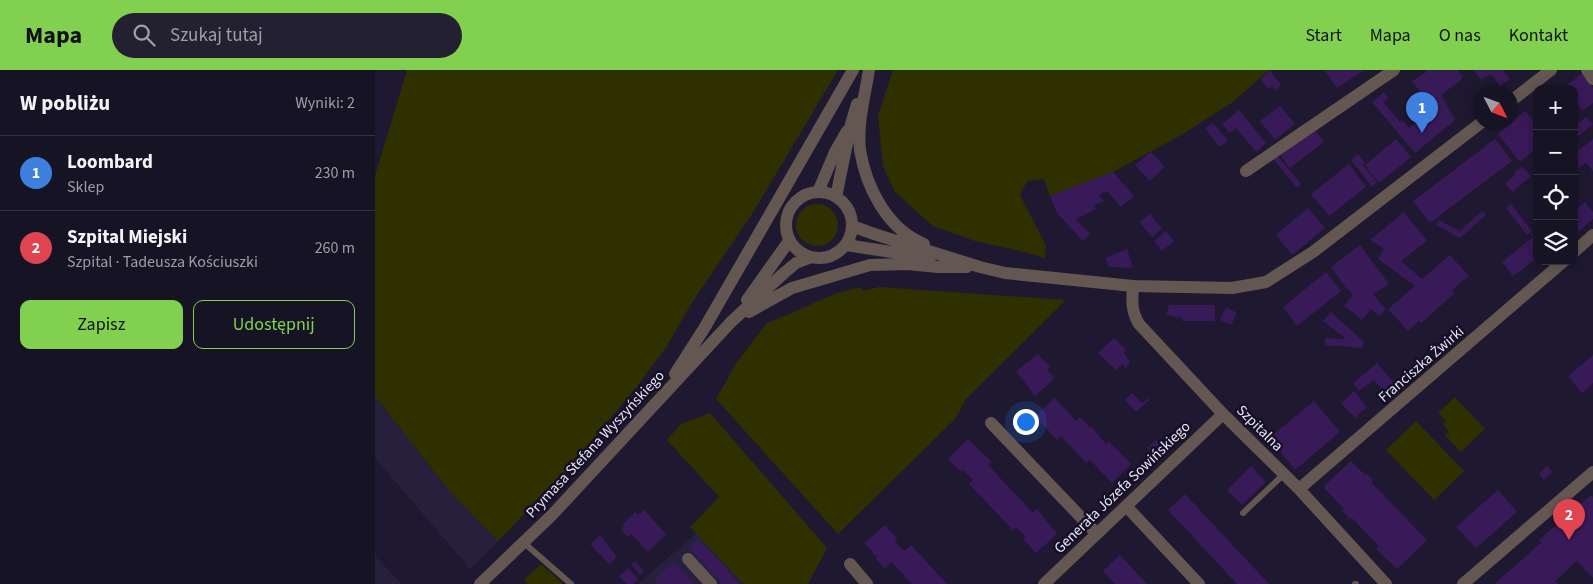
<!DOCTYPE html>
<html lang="pl">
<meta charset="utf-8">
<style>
body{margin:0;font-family:"Source Sans 3",sans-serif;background:#232031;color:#f1f3f6}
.controls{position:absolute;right:15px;top:15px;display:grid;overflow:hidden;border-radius:10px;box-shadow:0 2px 12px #0003}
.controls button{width:45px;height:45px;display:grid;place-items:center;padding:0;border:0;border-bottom:1px solid #353241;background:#161324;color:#f1f3f6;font:25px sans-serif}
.compass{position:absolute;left:1098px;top:15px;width:45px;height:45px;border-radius:50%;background:#161324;box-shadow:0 2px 12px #0003;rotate:132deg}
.you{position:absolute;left:650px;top:351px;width:18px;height:18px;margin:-12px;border:4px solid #fff;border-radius:50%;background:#1a73e8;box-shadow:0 0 0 8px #1a73e833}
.badge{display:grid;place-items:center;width:32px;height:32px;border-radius:50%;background:#81d050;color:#fff;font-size:16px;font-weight:700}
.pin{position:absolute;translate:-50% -41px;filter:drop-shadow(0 1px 2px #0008)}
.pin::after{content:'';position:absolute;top:26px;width:18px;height:15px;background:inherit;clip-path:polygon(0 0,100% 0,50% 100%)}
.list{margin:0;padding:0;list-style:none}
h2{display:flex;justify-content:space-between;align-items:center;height:65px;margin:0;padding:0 20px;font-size:21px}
h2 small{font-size:16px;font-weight:400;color:#9e9ea6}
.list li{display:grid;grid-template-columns:32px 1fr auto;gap:15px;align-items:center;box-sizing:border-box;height:75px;padding:0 20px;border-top:1px solid #353241}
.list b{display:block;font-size:19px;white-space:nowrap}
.list p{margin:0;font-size:16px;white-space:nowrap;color:#9e9ea6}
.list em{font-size:16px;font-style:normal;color:#9e9ea6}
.actions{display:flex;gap:10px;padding:15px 20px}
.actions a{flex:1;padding:11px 0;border:1px solid #81d050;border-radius:10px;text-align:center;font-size:18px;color:#81d050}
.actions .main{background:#81d050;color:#111}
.icon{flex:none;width:28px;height:28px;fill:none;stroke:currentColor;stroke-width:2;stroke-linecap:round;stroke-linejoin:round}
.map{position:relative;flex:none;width:1218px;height:514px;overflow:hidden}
header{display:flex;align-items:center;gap:30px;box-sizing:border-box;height:70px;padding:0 25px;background:#81d050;color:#111}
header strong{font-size:24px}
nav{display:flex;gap:28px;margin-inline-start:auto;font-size:18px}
.search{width:350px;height:45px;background:#232031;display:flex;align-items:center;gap:12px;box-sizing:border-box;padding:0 18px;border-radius:28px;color:#9e9ea6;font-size:19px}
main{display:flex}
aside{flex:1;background:#161324}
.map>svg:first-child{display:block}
.built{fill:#27203d}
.green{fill:#2e3000}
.building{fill:#381a58}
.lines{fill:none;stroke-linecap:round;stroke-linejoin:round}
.service{stroke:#645751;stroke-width:6}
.minor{stroke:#645751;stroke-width:12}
.tertiary{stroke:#645751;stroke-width:12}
.labels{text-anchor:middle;stroke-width:5;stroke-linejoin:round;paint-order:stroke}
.street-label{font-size:15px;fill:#e7e4f4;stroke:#151026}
</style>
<header>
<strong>Mapa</strong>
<div class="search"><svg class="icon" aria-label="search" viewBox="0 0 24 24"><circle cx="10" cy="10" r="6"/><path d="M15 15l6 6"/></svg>Szukaj tutaj</div>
<nav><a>Start</a><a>Mapa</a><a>O nas</a><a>Kontakt</a></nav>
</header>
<main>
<aside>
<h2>W pobliżu<small>Wyniki: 2</small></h2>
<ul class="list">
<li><span class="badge" style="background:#3f7fe0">1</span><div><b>Loombard</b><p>Sklep</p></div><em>230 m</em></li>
<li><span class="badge" style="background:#e0444e">2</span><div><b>Szpital Miejski</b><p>Szpital · Tadeusza Kościuszki</p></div><em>260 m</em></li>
</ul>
<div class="actions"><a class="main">Zapisz</a><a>Udostępnij</a></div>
</aside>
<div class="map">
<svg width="1218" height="514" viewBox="0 0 1218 514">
<rect width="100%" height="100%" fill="#1e1930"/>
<!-- built -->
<path class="built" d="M 0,326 L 76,423 L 123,471 L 95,499 L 0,388 Z
M 320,462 L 369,514 L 263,514 L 318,466 Z
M 0,486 L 27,514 L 0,514 Z"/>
<!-- green -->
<path class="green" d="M 32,0 L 463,0 L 379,141 L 316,234 L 292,276 L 260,319 L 189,403 L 123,471 L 76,423 L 0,326 L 0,106 Z
M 518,0 L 894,0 L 858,32 L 808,64 L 738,102 L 675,126 L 669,109 L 652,111 L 645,125 L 671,176 L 670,188 L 637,179 L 600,171 L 558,156 L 520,122 L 508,96 L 503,46 Z
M421 155a21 21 0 1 1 42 0a21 21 0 1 1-42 0Z
M 486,217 L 487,221 L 504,217 L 691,230 L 591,329 L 581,348 L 463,464 L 341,329 L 362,292 L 391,254 L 462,223 Z
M 1080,327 L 1110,359 L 1086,382 L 1070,365 L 1074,362 L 1068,355 L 1071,351 L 1063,343 Z
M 335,343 L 452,478 L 433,514 L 369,514 L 315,457 L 344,427 L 292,370 L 306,354 Z
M 1041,351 L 1089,401 L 1059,430 L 1011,380 Z
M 166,494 L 188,514 L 153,514 L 149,510 Z"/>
<!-- building -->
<path class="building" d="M 895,0 L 906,15 L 901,20 L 900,18 L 898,19 L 897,16 L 893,19 L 885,9 Z
M 949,0 L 989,0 L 962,18 Z
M 1050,0 L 1083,0 L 1088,7 L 1085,11 L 1066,25 L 1080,50 L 1040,83 L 997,32 L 1009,22 L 1013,28 L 1008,32 L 1025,52 L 1028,51 L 1034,58 L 1055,40 L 1047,30 L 1049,27 L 1037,11 L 1050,3 L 1051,2 Z
M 1099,0 L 1128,0 L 1135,9 L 1125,16 L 1116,4 L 1106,10 Z
M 1206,4 L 1209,5 L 1218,18 L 1218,33 L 1207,41 L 1202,34 L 1199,36 L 1199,19 L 1187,19 Z
M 905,36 L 920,54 L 900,70 L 885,51 Z
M 864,40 L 891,73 L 881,82 L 861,58 L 855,63 L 847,54 Z
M 1150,41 L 1162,55 L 1162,78 L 1145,92 L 1123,64 Z
M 1211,47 L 1218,54 L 1199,70 L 1199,56 Z
M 838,53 L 853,71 L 844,77 L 830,58 Z
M 939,59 L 949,72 L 915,98 L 905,85 Z
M 1021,69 L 1036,87 L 1004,113 L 990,95 Z
M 1120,69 L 1137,91 L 1055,153 L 1038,131 Z
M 1218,69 L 1218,101 L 1211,93 L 1201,100 L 1199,98 L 1199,84 Z
M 776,82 L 790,97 L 775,111 L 760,95 Z
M 900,83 L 926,114 L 922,118 L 896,86 Z
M 983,84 L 990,93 L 988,95 L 1002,112 L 997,117 L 976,90 Z
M 974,94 L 991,117 L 954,146 L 936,124 Z
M 1147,96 L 1156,106 L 1137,122 L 1130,114 L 1140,105 L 1139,103 Z
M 738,102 L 759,126 L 746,137 L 732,121 L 724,125 L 729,131 L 719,135 L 721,139 L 701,149 L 715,164 L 708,171 L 682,143 L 675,126 Z
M 1210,132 L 1218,142 L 1218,149 L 1204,161 L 1199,155 L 1199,136 L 1204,137 Z
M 1136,134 L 1157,161 L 1152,165 L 1131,138 Z
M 933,138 L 950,158 L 917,185 L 901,165 Z
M 1107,141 L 1111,145 L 1085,168 L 1061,155 L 1064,150 L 1085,161 Z
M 1029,142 L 1052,171 L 1026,191 L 1047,209 L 1075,185 L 1094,206 L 1077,220 L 1080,223 L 1046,253 L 1044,251 L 1033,261 L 1013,239 L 1040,216 L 1003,189 L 1009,179 L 995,170 Z
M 775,144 L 787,159 L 777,167 L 764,152 Z
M 1162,160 L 1162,188 L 1138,206 L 1127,192 L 1158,167 L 1156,165 Z
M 791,161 L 799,171 L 787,181 L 779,171 Z
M 985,175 L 1014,214 L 998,224 L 1011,239 L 1004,246 L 996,239 L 987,250 L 969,236 L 978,224 L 970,217 L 956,197 Z
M 752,179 L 758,198 L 734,197 L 730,188 Z
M 951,202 L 966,221 L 922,256 L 908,237 Z
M 794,235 L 840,235 L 840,251 L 807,251 L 807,248 L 791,245 Z
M 851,237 L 862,243 L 856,255 L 845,250 Z
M 956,242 L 989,272 L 987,278 L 950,275 L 950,268 L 971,269 L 948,251 Z
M 739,268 L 751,280 L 749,283 L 755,293 L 750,298 L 748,293 L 741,300 L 723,283 Z
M 663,284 L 675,297 L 672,300 L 680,308 L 660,326 L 641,301 Z
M 1218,285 L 1218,313 L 1207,323 L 1193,306 Z
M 1002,293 L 1025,320 L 1015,328 L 999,310 L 984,321 L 978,313 Z
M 979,321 L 992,337 L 980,348 L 966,333 Z
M 757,323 L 767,333 L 773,328 L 774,330 L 761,342 L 750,330 Z
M 680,328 L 701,351 L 705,347 L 715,358 L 717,357 L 731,374 L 734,371 L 756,394 L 737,413 L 715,390 L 711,393 L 686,366 L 682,370 L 660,346 Z
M 939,331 L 965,362 L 920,400 L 894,368 Z
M 593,369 L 617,392 L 613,395 L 658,443 L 662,439 L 682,464 L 661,483 L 648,469 L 651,467 L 641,457 L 638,460 L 594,414 L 598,410 L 588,400 L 586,402 L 573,389 Z
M 781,370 L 788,378 L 780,386 L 772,378 Z
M 976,391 L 990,405 L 992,404 L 998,410 L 996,412 L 1052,470 L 1022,499 L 1001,479 L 1004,476 L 977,448 L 975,449 L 967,441 L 969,439 L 950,419 L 950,415 Z
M 876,396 L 891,412 L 867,435 L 852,420 Z
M 1172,396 L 1177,402 L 1169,410 L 1164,404 Z
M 1123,420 L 1142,442 L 1101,478 L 1081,457 Z
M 810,424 L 894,514 L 862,514 L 793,440 Z
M 1216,425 L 1218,427 L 1218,508 L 1202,491 L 1180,511 L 1183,514 L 1119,514 L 1166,473 L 1164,470 Z
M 269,440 L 291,464 L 273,482 L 256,464 L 253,467 L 246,460 L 249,457 L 247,455 L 260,442 L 263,445 Z
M 510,455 L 522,468 L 520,471 L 529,481 L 536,475 L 572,514 L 537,514 L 516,492 L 510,499 L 501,489 L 502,487 L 489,473 Z
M 225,465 L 242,487 L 234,494 L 215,474 Z
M 323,469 L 365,514 L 347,514 L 314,478 Z
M 745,485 L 772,514 L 740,514 L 728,501 Z
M 260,491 L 269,501 L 265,505 L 256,495 Z
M 299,492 L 319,514 L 283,514 L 279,510 Z
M 253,498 L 263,509 L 258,514 L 252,514 L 244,506 Z"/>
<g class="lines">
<!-- service -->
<path class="service" d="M 868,443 L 908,405
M 148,472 L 196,514
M 980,514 L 981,514"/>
<!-- minor -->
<path class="minor" d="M 1212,0 L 1218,9
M 871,101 L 1019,0
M 1199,182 L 1218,165
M 758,216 C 757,231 756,241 764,254 L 848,344 L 924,419 L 1011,514
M 616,353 L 721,463
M 924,419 L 1189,191
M 751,436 L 824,514
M 313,489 L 336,514
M 475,494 L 492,514
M 669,514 L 848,344
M 1088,514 L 1218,402"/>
<!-- tertiary -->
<path class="tertiary" d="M 494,0 C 490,25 482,54 485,80 C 491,117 512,159 549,174
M 1136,31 L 1176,0
M411 155a33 33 0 1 1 66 0a33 33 0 1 1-66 0Z
M 443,122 L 460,82 L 472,61
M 461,127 L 476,54 L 482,34
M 477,156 L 499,164 L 605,197 L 630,203 L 758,216 L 857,218 L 891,212 L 938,182 L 1107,52
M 471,175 L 555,188
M 372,230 L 414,171
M 374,242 L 417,218 L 495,195 L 532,194 L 563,197 L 592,197
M 300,304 L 330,257 L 478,0
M 105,514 L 177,445 L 356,252 L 409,203 L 421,193 L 434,188"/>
</g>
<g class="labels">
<!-- street labels -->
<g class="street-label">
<text transform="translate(1046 294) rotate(-41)" y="5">Franciszka Żwirki</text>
<text transform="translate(885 358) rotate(45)" y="5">Szpitalna</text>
<text transform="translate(220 374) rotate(-47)" y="5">Prymasa Stefana Wyszyńskiego</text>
<text transform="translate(747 417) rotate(-44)" y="5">Generała Józefa Sowińskiego</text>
</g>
</g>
</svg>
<div class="controls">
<button>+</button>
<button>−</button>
<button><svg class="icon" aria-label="locate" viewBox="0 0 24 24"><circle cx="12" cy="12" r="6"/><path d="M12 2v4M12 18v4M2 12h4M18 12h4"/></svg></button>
<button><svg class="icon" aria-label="layers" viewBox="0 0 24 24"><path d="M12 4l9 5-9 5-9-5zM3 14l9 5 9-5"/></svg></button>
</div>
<svg class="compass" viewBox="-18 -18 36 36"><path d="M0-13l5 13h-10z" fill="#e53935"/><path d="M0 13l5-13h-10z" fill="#9e9ea6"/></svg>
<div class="you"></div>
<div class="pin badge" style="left:1047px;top:63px;background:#3f7fe0">1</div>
<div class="pin badge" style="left:1194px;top:470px;background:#e0444e">2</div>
</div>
</main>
